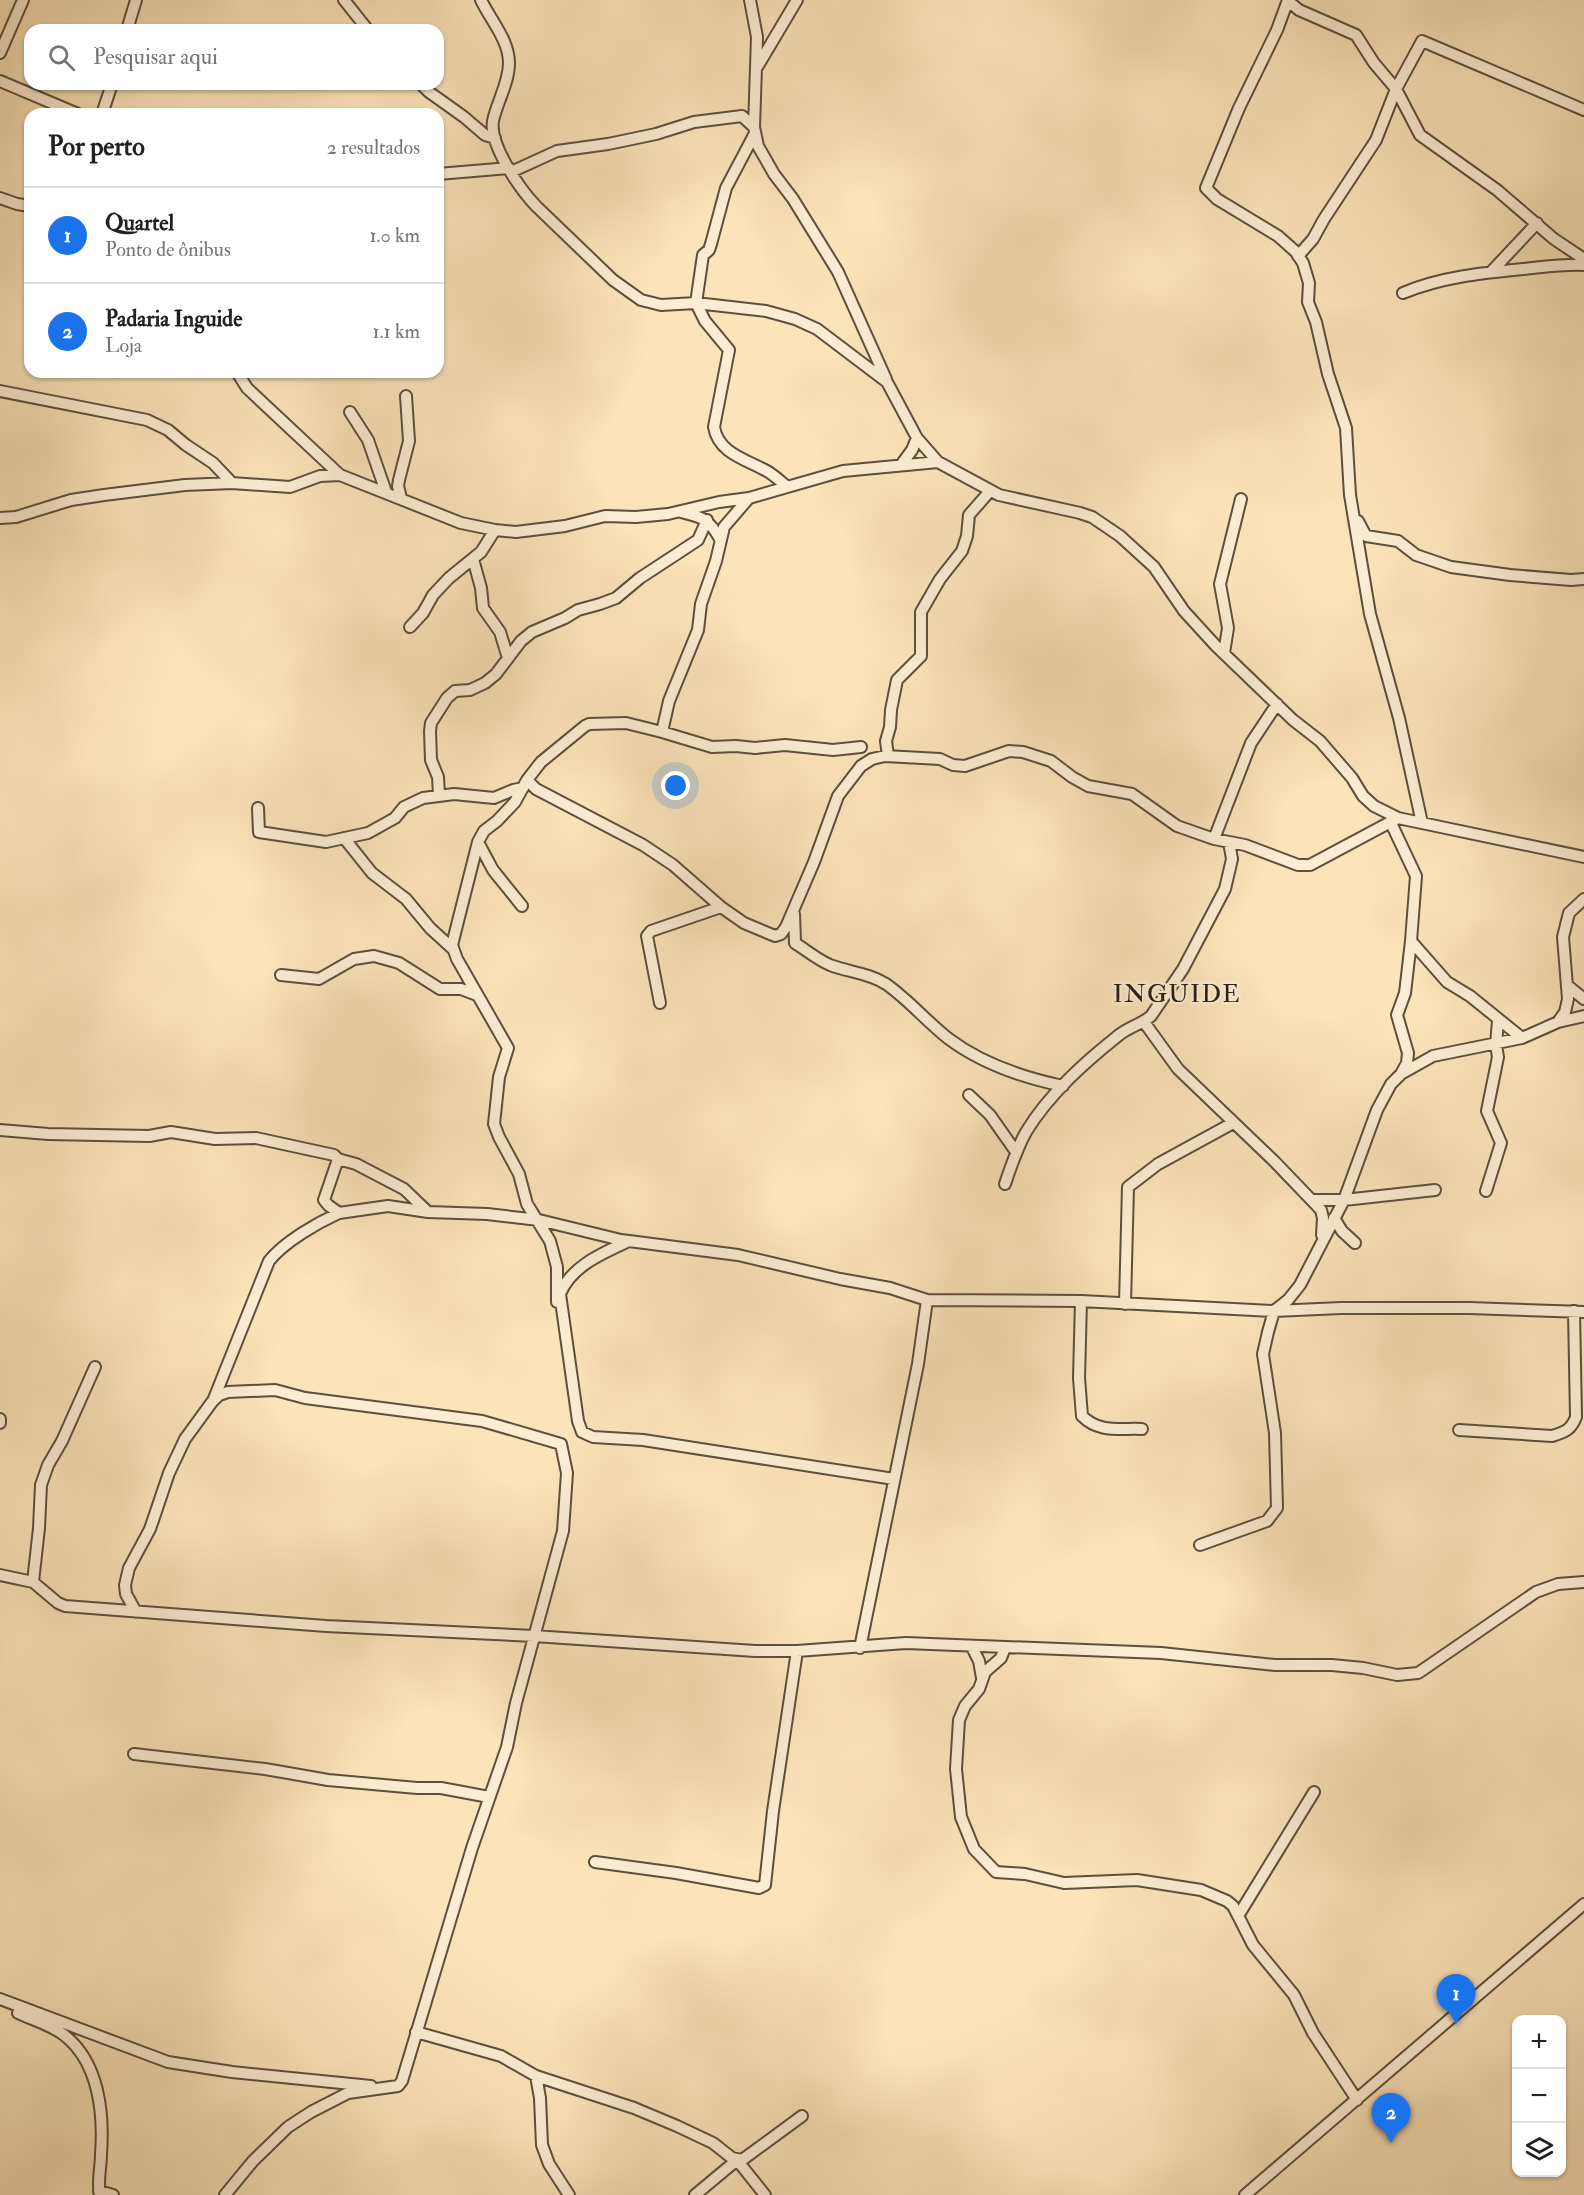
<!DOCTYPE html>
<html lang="pt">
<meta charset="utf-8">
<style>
body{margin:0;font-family:"IM FELL Double Pica",serif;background:#f2f2f2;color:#202124}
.controls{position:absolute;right:18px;bottom:18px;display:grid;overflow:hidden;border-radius:12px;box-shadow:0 2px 4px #0004}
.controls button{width:54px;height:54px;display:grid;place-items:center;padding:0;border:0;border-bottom:2px solid #e0e0e0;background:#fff;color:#202124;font:30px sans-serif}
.you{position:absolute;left:676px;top:786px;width:21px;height:21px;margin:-15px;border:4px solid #fff;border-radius:50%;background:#1a73e8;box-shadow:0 0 0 9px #1a73e833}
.badge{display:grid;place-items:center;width:39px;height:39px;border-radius:50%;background:#1a73e8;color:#fff;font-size:20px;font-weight:700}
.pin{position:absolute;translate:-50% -50px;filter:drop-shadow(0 2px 3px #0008)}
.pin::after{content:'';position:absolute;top:32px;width:21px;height:18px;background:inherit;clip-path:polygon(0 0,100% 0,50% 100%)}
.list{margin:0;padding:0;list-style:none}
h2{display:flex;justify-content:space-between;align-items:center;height:78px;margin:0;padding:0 24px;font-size:26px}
h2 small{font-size:20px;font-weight:400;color:#757577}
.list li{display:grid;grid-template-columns:39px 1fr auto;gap:18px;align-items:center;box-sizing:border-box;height:96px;padding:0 24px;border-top:2px solid #e0e0e0}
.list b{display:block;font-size:22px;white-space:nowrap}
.list p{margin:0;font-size:20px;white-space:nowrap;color:#757577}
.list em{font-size:20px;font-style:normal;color:#757577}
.icon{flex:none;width:33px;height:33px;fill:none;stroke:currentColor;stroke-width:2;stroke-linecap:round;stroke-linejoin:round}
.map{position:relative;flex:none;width:1584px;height:2195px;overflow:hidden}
.search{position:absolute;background:#fff;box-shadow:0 2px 4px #0004;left:24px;top:24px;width:420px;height:66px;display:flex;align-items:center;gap:15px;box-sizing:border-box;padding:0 21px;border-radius:18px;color:#757577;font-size:22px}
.panel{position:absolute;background:#fff;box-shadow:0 2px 4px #0004;left:24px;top:108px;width:420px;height:270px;border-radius:18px}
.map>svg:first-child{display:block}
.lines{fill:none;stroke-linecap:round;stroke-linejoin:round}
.minor-casing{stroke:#5c4f3d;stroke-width:14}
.minor{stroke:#fcedd2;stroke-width:10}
.labels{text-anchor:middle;stroke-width:4.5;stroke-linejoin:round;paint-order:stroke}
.neighbourhood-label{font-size:24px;letter-spacing:1.5px;fill:#271e13;stroke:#fcedd2}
</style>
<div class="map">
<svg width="1584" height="2195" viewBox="0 0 1584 2195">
<rect width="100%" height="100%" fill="#fbe3ba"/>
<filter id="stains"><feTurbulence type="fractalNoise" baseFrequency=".00333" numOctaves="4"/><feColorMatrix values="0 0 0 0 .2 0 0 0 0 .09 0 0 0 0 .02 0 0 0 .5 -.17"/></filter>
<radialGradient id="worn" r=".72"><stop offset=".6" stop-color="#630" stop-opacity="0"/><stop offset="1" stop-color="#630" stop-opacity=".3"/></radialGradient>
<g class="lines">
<!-- minor casing -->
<g class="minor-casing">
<path id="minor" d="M 344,0 L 368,30
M 481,0 C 490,19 509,40 509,63 C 509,83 497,102 493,121 C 489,145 520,189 536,206 L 613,280 L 641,300 L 661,305 L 696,303 L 766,311 L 795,319 L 817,329 L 887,382 L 917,438 L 938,462
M 750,0 L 757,37 L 754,127 L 758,146 L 774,174 L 793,199 L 838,272 L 886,379
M 1288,0 L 1277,30 L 1239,108 L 1206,188 L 1217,199 L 1278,236 L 1296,252 L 1303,263 L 1309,283 L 1308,302 L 1316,322 L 1328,374 L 1346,428 L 1350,495 L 1370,614 L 1399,718 L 1422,823
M 1288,1 L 1299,10 L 1356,35 L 1374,63 L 1396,89 L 1420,135 L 1497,190 L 1554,239 L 1584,259
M 127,30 L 136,0
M 0,53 L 23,0
M 756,69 L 797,0
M 0,81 L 78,114
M 421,84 L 429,92 L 464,117 L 485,135 L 495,138
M 102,114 L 112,84
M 754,135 L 726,188 L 711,244 L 709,250 L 703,255 L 696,303 L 705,321 L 729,350 L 714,427 C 718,452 744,459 763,469 C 772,473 779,480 786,486
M 511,172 L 557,151 L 608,144 L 656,134 L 694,122 L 742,116 L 754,127
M 438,174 L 509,168
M 0,198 L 17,204 L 30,206
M 1298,256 L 1313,239 L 1324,219 L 1376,140 L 1396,89 L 1422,41 L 1584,110
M 1491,272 L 1537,223
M 1403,293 C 1441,277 1482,273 1523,269 C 1544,267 1563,264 1584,265
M 237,372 L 247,388 L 340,475
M 0,391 L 147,420 L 168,430 L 186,445 L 213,463 L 232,483 L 290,487 L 320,476 L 340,475 L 461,523 L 495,530 L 516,532 L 565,526 L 605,516 L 636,517 L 668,514 L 719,502 L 749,498 L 843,471 L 938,462 L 999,495 L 1080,513 L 1092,517 L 1120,536 L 1154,567 L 1184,611 L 1216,646 L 1293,720 L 1320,741 L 1352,778 L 1363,796 L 1374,806 L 1398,818 L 1584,857
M 350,412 L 368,440 L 386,492
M 901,465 L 912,450 L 917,438
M 401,498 L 398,486 L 399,480 L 409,441 L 406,396
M 749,498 L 724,527 L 716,561 L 701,604 L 698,630 L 669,701 L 662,732 L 712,747 L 736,746 L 755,748 L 785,745 L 833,750 L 861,747
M 681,512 C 702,517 709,519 720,539
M 0,518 L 16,517 L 71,500 L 104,495 L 185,485 L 232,483
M 1358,521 L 1366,536 L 1398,541 L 1416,555 L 1451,567 L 1510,575 L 1571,580 L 1584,579
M 473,559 L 481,588 L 483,608 L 500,632 L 508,658
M 410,627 L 423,613 L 433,595 L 449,578 L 481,552 L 495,530
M 1224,653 L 1228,628 L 1220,584 L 1241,499
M 888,756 L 886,741 L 890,727 L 891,710 L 897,680 L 921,656 L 921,612 L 940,579 L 962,551 L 967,536 L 969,515 L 990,491
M 527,780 L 536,789 L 643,845 L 673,865 L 721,907 L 744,923 L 775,936 L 781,934 L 786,927 L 814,862 L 838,796 L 861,766 L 872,759 L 885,756 L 940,759 L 953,765 L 965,766 L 1009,751 L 1023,752 L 1051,761 L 1072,777 L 1088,786 L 1132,794 L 1177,826 L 1194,832 L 1214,839 L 1245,845 L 1298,865 L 1310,865 L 1398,818
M 439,795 L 438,777 L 431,760 L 430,731 L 431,723 L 447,698 L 455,691 L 470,690 L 485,683 L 496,674 L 521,641 L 532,632 L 565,618 L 578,610 L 600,604 L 616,598 L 640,578 L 698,540 L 707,520
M 258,808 L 259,832 L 326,842 L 368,833 L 395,818 L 404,807 L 423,798 L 454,794 L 494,798 L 513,790 L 523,788
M 1391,823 L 1416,876 L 1411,941 L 1447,982 L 1470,996 L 1522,1038
M 344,838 L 372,873 L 406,899 L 430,928 L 453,949
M 1214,839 L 1251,743 L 1277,704
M 478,842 L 493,870 L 522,906
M 794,914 L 795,943 C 806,950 818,960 830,965 C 848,972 869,973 886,984 C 909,1000 927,1022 949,1039 C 981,1063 1025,1078 1063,1086
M 281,975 L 319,979 L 354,959 L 374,956 L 399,963 L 440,989 L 461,989 L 477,995
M 1568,986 L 1584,999
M 660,1003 L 647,936 L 651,931 L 721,907
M 1144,1022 L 1178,1069 L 1275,1162 L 1321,1210 L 1323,1218 L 1322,1235
M 1558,1022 L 1584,1016
M 1401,1074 L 1407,1063 L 1408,1053 L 1397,1015 L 1405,993 L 1411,941
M 969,1095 L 990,1115 L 1016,1152
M 0,1130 L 48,1134 L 149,1136 L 171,1132 L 215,1139 L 256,1138 L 334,1155 L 338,1159 L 324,1200 L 328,1205 L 339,1213 L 388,1206 L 428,1212 L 487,1214 L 539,1220 L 621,1240 L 738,1255 L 840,1279 L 890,1288 L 927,1300
M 338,1159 L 356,1164 L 404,1189 L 428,1212
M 1005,1184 C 1011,1166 1017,1148 1026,1132 C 1049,1094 1085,1062 1119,1035 C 1129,1027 1142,1024 1151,1016 L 1183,969 L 1225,889 L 1232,859 L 1229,842
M 1486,1191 L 1501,1143 L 1487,1111 L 1498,1057 L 1496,1045 L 1498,1020
M 1312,1200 L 1344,1200 L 1435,1190
M 1334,1218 L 1342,1231 L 1355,1243
M 560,1294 L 578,1421 L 582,1432 L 593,1437 L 643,1440 L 894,1479
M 560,1294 C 571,1266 603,1253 629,1241
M 1081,1301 L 1079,1378 L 1082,1416 C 1099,1433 1119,1428 1142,1429
M 557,1302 L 557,1267 L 550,1241 L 527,1204 L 519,1174 L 499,1137 L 494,1124 L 499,1077 L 508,1048 L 457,959 L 452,945 L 478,842 L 484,831 L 497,821 L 515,802 L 527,780 L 541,762 L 585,726 L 589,724 L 626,723 L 662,732
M 1125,1304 L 1128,1187 L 1158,1164 L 1233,1123
M 213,1401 L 269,1261 C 284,1242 317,1223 339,1213
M 0,1419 L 0,1423
M 1459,1430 L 1552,1436 C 1565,1432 1571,1430 1576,1417 L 1574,1311
M 1200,1545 L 1267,1521 L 1277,1508 L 1275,1433 L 1263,1354 L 1268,1332 L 1274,1311 L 1288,1300 L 1300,1285 L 1344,1200 L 1377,1110 L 1391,1084 L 1401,1074 L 1433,1056 L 1522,1038 L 1558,1022 L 1565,1012 L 1568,999 L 1563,937 L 1569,913 L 1584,899
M 0,1575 L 33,1582 L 58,1603 L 65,1606 L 326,1626 L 534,1636 L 755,1651 L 797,1651 L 906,1643 L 1161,1653 L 1275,1665 L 1332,1665 L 1363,1668 L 1397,1675 L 1418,1673 L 1424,1669 L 1536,1592 L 1558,1584 L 1584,1582
M 33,1582 L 39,1528 L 41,1485 L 48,1465 L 62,1441 L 95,1367
M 136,1612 L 126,1594 L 125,1585 L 129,1568 L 150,1529 L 169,1473 L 185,1439 L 212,1402 L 219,1395 L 228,1392 L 275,1390 L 305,1398 L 482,1421 L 561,1444 L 567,1473 L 563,1531 L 516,1703 L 507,1747 L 472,1848 L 402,2081 L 398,2086 L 348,2093 L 311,2112 L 288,2127 L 253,2161 L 225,2195
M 972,1647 L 979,1661 L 982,1678
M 860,1648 L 918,1364 L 927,1300 L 1081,1301 L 1274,1311 L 1341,1308 L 1469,1308 L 1584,1312
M 1005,1648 L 1001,1658 L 985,1672 L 979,1689 L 965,1706 L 959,1720 L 956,1769 L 961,1817 L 974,1849 L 996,1872 L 1025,1874 L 1064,1883 L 1137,1880 L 1201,1890 L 1227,1901 L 1233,1906 L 1253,1945 L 1294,1995 L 1313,2033 L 1357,2100
M 134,1754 L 265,1769 L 328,1780 L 417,1788 L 441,1788 L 489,1797
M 595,1862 L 676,1873 L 759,1888 L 765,1885 L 773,1811 L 797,1651
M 1238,1916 L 1314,1792
M 0,1999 L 168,2062 L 232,2072 L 371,2086
M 18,2013 C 33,2020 51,2025 64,2035 C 99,2062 104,2113 101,2154 C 101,2168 97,2180 100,2195
M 416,2032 L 501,2056 L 536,2076 L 634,2108 L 677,2126 L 713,2143 L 732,2158 L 742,2160 L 802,2116
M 536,2076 L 540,2098 L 542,2145 L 549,2164 L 569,2195
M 99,2191 L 113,2195
M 695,2195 L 737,2160 L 765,2195
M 1245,2195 L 1584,1904"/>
</g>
<!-- minor -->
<use href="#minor" class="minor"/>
</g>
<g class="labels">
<!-- neighbourhood labels -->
<g class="neighbourhood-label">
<text x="1177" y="1002">INGUIDE</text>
</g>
</g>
<rect width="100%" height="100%" filter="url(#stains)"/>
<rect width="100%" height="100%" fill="url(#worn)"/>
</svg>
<div class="controls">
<button>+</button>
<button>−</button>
<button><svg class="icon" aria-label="layers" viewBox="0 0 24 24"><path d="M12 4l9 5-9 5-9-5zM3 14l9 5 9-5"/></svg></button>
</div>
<div class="you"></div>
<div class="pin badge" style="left:1456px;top:2024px">1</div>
<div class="pin badge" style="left:1391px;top:2143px">2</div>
<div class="search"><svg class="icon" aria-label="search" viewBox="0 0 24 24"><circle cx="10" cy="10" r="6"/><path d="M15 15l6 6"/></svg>Pesquisar aqui</div>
<section class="panel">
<h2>Por perto<small>2 resultados</small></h2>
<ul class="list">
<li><span class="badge">1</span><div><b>Quartel</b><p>Ponto de ônibus</p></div><em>1.0 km</em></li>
<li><span class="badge">2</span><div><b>Padaria Inguide</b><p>Loja</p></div><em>1.1 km</em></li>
</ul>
</section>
</div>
